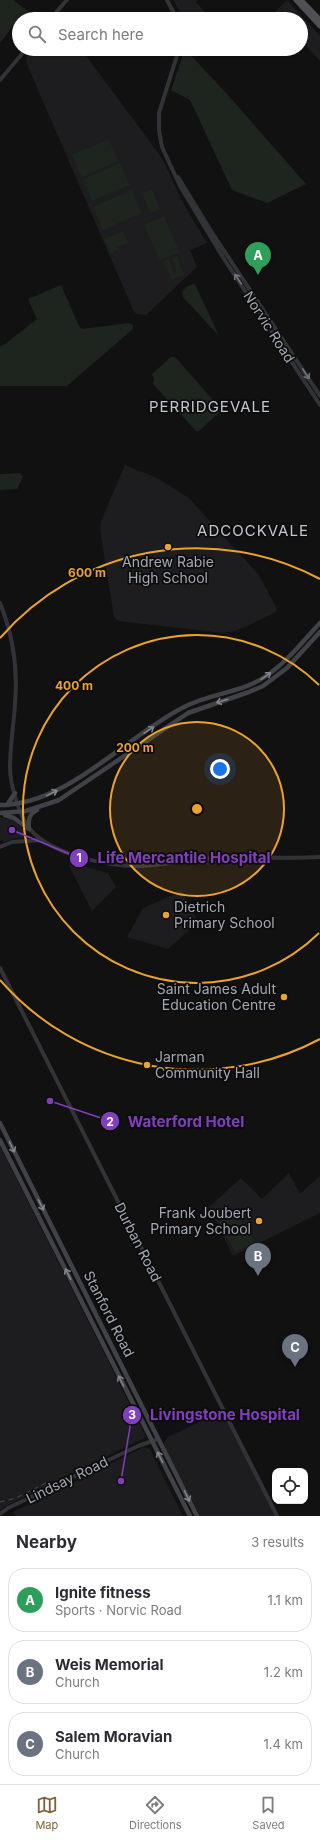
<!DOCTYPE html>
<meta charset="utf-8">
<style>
body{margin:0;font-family:Inter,sans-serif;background:#f2f2f3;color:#2b2b33}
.controls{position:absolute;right:12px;bottom:12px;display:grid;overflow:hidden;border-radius:8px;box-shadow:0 1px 3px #0004}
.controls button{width:36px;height:36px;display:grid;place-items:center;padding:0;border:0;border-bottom:1px solid #e1e1e2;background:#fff;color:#2b2b33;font:20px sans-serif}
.you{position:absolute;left:220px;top:769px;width:14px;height:14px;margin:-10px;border:3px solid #fff;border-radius:50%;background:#1a73e8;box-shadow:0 0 0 6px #1a73e833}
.badge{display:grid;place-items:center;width:26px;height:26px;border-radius:50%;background:#816132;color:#fff;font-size:13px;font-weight:700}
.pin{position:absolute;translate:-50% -33px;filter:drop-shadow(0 1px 2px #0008)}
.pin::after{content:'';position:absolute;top:21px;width:14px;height:12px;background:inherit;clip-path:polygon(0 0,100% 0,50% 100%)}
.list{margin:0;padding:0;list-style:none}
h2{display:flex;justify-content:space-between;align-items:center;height:52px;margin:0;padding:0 16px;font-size:17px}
h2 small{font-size:13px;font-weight:400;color:#7c7c81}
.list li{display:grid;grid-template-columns:26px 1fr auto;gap:12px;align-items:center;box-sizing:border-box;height:64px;margin:0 8px 8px;padding:0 8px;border:1px solid #e1e1e2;border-radius:16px}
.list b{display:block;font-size:15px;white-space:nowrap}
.list p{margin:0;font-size:13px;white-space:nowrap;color:#7c7c81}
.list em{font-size:13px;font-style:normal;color:#7c7c81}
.icon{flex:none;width:22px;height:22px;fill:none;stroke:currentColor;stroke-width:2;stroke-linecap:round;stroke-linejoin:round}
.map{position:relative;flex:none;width:320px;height:1516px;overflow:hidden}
.search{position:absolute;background:#fff;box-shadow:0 1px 3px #0004;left:12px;right:12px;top:12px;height:44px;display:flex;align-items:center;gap:10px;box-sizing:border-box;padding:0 14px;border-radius:22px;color:#7c7c81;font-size:15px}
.sheet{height:268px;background:#fff}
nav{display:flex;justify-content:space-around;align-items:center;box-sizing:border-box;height:56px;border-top:1px solid #e1e1e2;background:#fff;font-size:11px;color:#7c7c81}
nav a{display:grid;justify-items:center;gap:2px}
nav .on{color:#816132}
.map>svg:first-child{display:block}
.built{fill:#1d1d1f}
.green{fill:#1d251e}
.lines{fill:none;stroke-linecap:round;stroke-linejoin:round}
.tertiary{stroke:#323337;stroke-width:4}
.secondary{stroke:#404247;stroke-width:4.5}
.primary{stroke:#4e5056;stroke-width:5}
.rail{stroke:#494b50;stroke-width:1;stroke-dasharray:5 4;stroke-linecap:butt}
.oneway{stroke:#70737b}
.oneway2{stroke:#80848d}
.ring{fill:none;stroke:#eba230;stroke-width:2}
.poi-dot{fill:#eba230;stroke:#0c0c0d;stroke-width:1.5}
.labels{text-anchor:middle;stroke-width:3.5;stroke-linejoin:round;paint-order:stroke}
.street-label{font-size:14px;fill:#a3a8b3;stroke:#0c0c0d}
.poi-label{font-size:14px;fill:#a3a8b3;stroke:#0c0c0d;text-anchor:start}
.neighbourhood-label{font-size:15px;letter-spacing:1px;fill:#c3c7cf;stroke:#0c0c0d}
.centre{fill:#eba230;stroke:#0c0c0d;stroke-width:2}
.ring-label{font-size:12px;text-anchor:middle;font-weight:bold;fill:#eba230;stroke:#0c0c0d;stroke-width:3.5;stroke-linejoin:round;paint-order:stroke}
.leader{fill:none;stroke:#813fbd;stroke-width:1.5}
.callout-dot{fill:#813fbd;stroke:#0c0c0d;stroke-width:1.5}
.mark-label{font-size:12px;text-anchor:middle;font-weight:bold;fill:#fff}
.callout-label{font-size:15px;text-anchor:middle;font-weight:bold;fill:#813fbd;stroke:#0c0c0d;stroke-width:3.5;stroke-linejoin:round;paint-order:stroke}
</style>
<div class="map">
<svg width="320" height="1516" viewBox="0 0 320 1516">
<rect width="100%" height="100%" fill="#111112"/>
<!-- built -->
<path class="built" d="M 173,0 L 198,0 L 196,2 L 211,19 L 184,19 Z
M 287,0 L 320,36 L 320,61 L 301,40 L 301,19 L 282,19 L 275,12 Z
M 32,49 L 81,49 L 162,158 L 182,201 L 207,243 L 190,250 L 197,267 L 146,315 L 137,314 L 134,312 L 26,62 L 27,55 Z
M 125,465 L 159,479 L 189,498 L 259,575 L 277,609 L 276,612 L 247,626 L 235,631 L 223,633 L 118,621 L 114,617 L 100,530 L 101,521 Z
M 0,817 L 15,821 L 22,828 L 28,838 L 16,838 L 4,842 L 3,840 L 0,841 Z
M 71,863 L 108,873 L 116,887 L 92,911 L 69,866 Z
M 182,891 L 198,922 L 168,949 L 127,937 L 143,908 Z
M 0,1146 L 146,1437 L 4,1507 L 0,1511 Z
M 289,1173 L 300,1194 L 320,1176 L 320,1213 L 233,1256 L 209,1207 L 241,1178 L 262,1199 Z
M 222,1411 L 275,1516 L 200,1516 L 163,1444 L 168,1437 Z
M 144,1447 L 150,1449 L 183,1516 L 16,1516 L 13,1512 Z"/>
<!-- green -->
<path class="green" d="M 0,0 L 13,0 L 39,19 L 19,19 L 19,28 L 14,24 L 0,43 Z
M 185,49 L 227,94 L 306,184 L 267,203 L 232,190 L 190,100 L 171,90 Z
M 109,139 L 118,161 L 82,177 L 72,155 Z
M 120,163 L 129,185 L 92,201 L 83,179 Z
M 152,189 L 160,209 L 150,213 L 142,193 Z
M 132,190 L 142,213 L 103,230 L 93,207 Z
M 164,216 L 180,252 L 160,260 L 144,225 Z
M 123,231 L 128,243 L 117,247 L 118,250 L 110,253 L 104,239 Z
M 177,256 L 184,275 L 172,280 L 163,262 L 169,259 L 174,272 L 176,271 L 171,258 Z
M 194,284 L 196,286 L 219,336 L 183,297 L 182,292 L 186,287 Z
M 61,285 L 79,326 L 82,329 L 129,323 L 133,325 L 133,329 L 67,386 L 0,386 L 0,346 L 5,344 L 37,319 L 28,299 Z
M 171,357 L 175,357 L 222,410 L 199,431 L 196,431 L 153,384 L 154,378 L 152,374 Z
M 20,473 L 23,477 L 17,489 L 0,490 L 0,474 Z
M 234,1212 L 247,1227 L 255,1242 L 235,1252 L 219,1222 Z"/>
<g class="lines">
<!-- tertiary -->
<path class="tertiary" d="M 167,0 L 177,19
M 50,19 L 67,0
M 179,49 L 159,113 L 159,130 L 162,147 L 180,186 L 224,259 L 320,405
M 0,80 L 26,49
M 178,177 L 211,231 L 320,396
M 0,603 C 13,635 18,669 15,703 C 14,724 10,745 10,767 C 10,784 19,816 30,829 C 51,855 110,867 142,866 C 166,864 190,860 214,858 C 249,856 285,859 320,857
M 0,847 L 12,842 L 42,840
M 0,968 L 277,1516
M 0,1514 L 8,1508 L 138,1446 L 158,1439"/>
<!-- secondary -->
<path class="secondary" d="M 0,805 C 68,805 126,736 184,707 C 210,693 242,693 266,676 C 287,662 303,641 320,623
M 7,805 L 15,793
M 0,813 L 26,811 L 59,800 L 188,713 L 249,692 L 263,686 L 287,668 L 320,632
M 5,815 L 14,818 L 29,829
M 29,829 C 28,820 29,814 37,810
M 0,1123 L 197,1516
M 0,1140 L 190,1516"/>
<!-- primary -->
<path class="primary" d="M 296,0 L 320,26
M 301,0 L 320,20"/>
<!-- rail -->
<path class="rail" d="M 0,1502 L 16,1498 L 50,1481"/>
</g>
<!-- one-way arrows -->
<defs><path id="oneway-shaft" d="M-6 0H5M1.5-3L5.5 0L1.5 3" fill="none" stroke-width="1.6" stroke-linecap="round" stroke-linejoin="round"/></defs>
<g class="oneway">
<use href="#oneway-shaft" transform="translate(238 279) rotate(-123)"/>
<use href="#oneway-shaft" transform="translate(306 374) rotate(57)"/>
</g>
<g class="oneway2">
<use href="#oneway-shaft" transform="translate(266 676) rotate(-35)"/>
<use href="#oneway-shaft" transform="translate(222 701) rotate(163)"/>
<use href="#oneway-shaft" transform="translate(149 730) rotate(-34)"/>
<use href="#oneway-shaft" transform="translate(52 793) rotate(-26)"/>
<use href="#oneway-shaft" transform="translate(12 1147) rotate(64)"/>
<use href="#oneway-shaft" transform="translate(41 1205) rotate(63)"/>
<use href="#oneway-shaft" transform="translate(68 1274) rotate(-117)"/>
<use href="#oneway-shaft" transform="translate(121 1381) rotate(-117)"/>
<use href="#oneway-shaft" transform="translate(160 1457) rotate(-117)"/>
<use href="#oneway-shaft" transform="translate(187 1496) rotate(64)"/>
</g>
<!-- distance rings -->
<circle cx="197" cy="809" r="87" fill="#eba230" fill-opacity=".12"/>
<g class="ring">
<circle cx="197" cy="809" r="87"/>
<path d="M319 933A174 174 0 1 1 319 685"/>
<path d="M320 1039A261 261 0 0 1 0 980M0 638A261 261 0 0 1 320 579"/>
</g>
<!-- markers -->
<g class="poi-dot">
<circle cx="168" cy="547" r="4"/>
<circle cx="166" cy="915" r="4"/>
<circle cx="284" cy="997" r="4"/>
<circle cx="147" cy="1065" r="4"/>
<circle cx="259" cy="1221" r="4"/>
</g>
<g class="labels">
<!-- street labels -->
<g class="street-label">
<text transform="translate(269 327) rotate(57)" y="5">Norvic Road</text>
<text transform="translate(138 1242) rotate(63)" y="5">Durban Road</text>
<text transform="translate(109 1314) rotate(63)" y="5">Stanford Road</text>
<text transform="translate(67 1480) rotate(-26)" y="5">Lindsay Road</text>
</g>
<!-- poi labels -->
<g class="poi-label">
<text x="168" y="567" text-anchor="middle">Andrew Rabie<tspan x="168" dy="16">High School</tspan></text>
<text x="174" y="912">Dietrich<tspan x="174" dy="16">Primary School</tspan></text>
<text x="276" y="994" text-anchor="end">Saint James Adult<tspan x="276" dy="16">Education Centre</tspan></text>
<text x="155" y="1062">Jarman<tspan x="155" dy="16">Community Hall</tspan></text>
<text x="251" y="1218" text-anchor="end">Frank Joubert<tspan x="251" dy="16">Primary School</tspan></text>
</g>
<!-- neighbourhood labels -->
<g class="neighbourhood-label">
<text x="210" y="412">PERRIDGEVALE</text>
<text x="253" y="536">ADCOCKVALE</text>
</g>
</g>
<circle cx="197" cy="809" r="6" class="centre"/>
<g class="ring-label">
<text x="87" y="577">600 m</text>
<text x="74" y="690">400 m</text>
<text x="135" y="752">200 m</text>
</g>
<!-- callouts -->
<path class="leader" d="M12 830L79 858M50 1101L110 1121M121 1481L132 1415"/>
<g class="callout-dot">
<circle cx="12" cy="830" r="4"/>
<circle cx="50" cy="1101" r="4"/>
<circle cx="121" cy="1481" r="4"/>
<circle cx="79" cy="858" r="10"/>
<circle cx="110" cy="1121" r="10"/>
<circle cx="132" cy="1415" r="10"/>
</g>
<g class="mark-label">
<text x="79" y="862">1</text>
<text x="110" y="1126">2</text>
<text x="132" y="1419">3</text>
</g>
<g class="callout-label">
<text x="184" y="863">Life Mercantile Hospital</text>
<text x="186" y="1127">Waterford Hotel</text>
<text x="225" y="1420">Livingstone Hospital</text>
</g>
</svg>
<div class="controls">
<button><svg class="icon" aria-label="locate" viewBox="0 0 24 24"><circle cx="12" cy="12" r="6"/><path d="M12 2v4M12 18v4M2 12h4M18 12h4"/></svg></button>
</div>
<div class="you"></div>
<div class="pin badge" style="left:258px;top:275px;background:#2e9e5b">A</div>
<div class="pin badge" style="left:258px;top:1276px;background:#6b7280">B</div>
<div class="pin badge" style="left:295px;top:1367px;background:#6b7280">C</div>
<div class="search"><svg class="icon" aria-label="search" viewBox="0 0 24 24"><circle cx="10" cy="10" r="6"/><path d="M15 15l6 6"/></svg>Search here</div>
</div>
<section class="sheet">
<h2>Nearby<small>3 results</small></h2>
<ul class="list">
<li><span class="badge" style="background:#2e9e5b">A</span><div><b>Ignite fitness</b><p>Sports · Norvic Road</p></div><em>1.1 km</em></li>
<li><span class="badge" style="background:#6b7280">B</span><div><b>Weis Memorial</b><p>Church</p></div><em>1.2 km</em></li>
<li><span class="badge" style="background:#6b7280">C</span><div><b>Salem Moravian</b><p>Church</p></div><em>1.4 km</em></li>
</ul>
</section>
<nav>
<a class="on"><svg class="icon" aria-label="map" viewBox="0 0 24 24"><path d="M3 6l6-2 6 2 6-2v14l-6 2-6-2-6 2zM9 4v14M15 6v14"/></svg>Map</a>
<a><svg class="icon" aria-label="directions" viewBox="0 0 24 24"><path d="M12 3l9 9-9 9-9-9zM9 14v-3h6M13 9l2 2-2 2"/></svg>Directions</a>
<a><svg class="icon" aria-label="saved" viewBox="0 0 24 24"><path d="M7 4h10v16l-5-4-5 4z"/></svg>Saved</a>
</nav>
